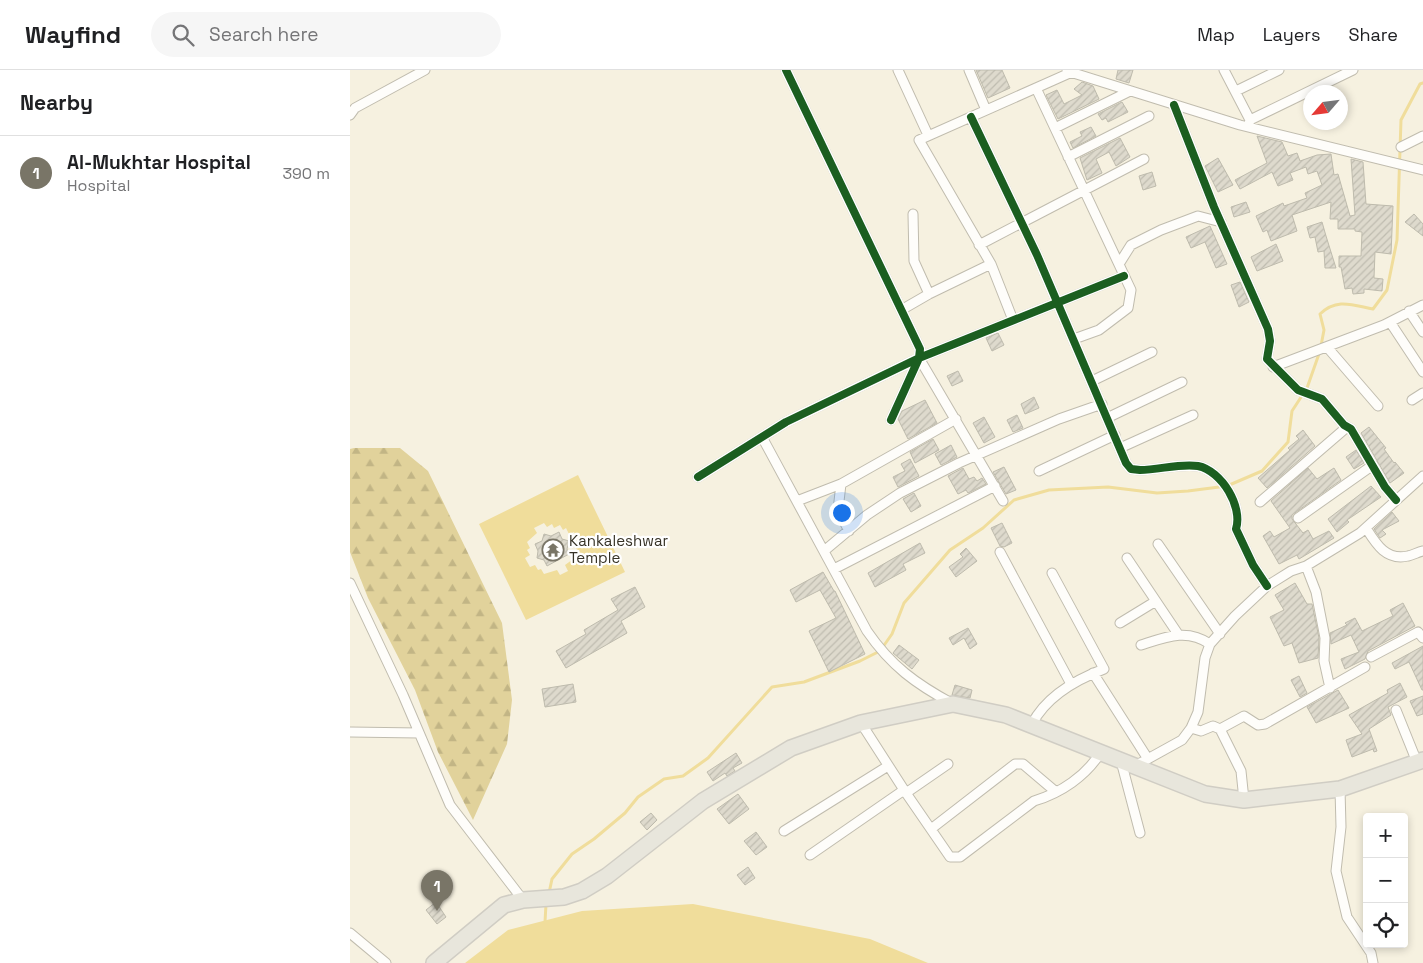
<!DOCTYPE html>
<meta charset="utf-8">
<style>
body{margin:0;font-family:"Space Grotesk",sans-serif;background:#f6f6f6;color:#202124}
.controls{position:absolute;right:15px;bottom:15px;display:grid;overflow:hidden;border-radius:5px;box-shadow:0 2px 8px #0003}
.controls button{width:45px;height:45px;display:grid;place-items:center;padding:0;border:0;border-bottom:1px solid #e0e0e0;background:#fff;color:#202124;font:25px sans-serif}
.compass{position:absolute;left:953px;top:15px;width:45px;height:45px;border-radius:50%;background:#fff;box-shadow:0 2px 8px #0003;rotate:242deg}
.you{position:absolute;left:491px;top:442px;width:18px;height:18px;margin:-12px;border:4px solid #fff;border-radius:50%;background:#1a73e8;box-shadow:0 0 0 8px #1a73e833}
.badge{display:grid;place-items:center;width:32px;height:32px;border-radius:50%;background:#797567;color:#fff;font-size:16px;font-weight:700}
.pin{position:absolute;translate:-50% -41px;filter:drop-shadow(0 1px 2px #0008)}
.pin::after{content:'';position:absolute;top:26px;width:18px;height:15px;background:inherit;clip-path:polygon(0 0,100% 0,50% 100%)}
.list{margin:0;padding:0;list-style:none}
h2{display:flex;justify-content:space-between;align-items:center;height:65px;margin:0;padding:0 20px;font-size:21px}
h2 small{font-size:16px;font-weight:400;color:#757577}
.list li{display:grid;grid-template-columns:32px 1fr auto;gap:15px;align-items:center;box-sizing:border-box;height:75px;padding:0 20px;border-top:1px solid #e0e0e0}
.list b{display:block;font-size:19px;white-space:nowrap}
.list p{margin:0;font-size:16px;white-space:nowrap;color:#757577}
.list em{font-size:16px;font-style:normal;color:#757577}
.icon{flex:none;width:28px;height:28px;fill:none;stroke:currentColor;stroke-width:2;stroke-linecap:round;stroke-linejoin:round}
.map{position:relative;flex:none;width:1073px;height:893px;overflow:hidden}
header{display:flex;align-items:center;gap:30px;box-sizing:border-box;height:70px;padding:0 25px;background:#fff;border-bottom:1px solid #e0e0e0}
header strong{font-size:24px}
nav{display:flex;gap:28px;margin-inline-start:auto;font-size:18px}
.search{width:350px;height:45px;background:#f6f6f6;display:flex;align-items:center;gap:12px;box-sizing:border-box;padding:0 18px;border-radius:28px;color:#757577;font-size:19px}
main{display:flex}
aside{flex:1;background:#fff}
.map>svg:first-child{display:block}
.forest{fill:url(#forest-firs)}
.water{fill:#f0dd9b;fill-rule:evenodd}
.lines{fill:none;stroke-linecap:round;stroke-linejoin:round}
.stream{stroke:#f0dd9b;stroke-width:3}
.building{fill:url(#building-hatch);stroke:#bebbad}
.minor-casing{stroke:#c0bcae;stroke-width:11}
.primary-casing{stroke:#d0cdc4;stroke-width:18}
.minor{stroke:#fefdfa;stroke-width:9}
.primary{stroke:#e8e6dc;stroke-width:15}
.cycleway-casing{stroke:#fff;stroke-width:11}
.cycleway{stroke:#1b5e20;stroke-width:8}
.labels{text-anchor:middle;stroke-width:4.5;stroke-linejoin:round;paint-order:stroke}
.poi-label{font-size:15px;fill:#363226;stroke:#fff;text-anchor:start}
</style>
<header>
<strong>Wayfind</strong>
<div class="search"><svg class="icon" aria-label="search" viewBox="0 0 24 24"><circle cx="10" cy="10" r="6"/><path d="M15 15l6 6"/></svg>Search here</div>
<nav><a>Map</a><a>Layers</a><a>Share</a></nav>
</header>
<main>
<aside>
<h2>Nearby<small></small></h2>
<ul class="list">
<li><span class="badge">1</span><div><b>Al-Mukhtar Hospital</b><p>Hospital</p></div><em>390 m</em></li>
</ul>
</aside>
<div class="map">
<svg width="1073" height="893" viewBox="0 0 1073 893">
<defs>
<pattern id="forest-firs" width="22" height="20" patternUnits="userSpaceOnUse" patternTransform="scale(1.25)"><rect width="22" height="20" fill="#e1d29b"/><path d="M5 1l3.5 6h-7zM16 11l3.5 6h-7z" fill="#c2b585"/></pattern>
<pattern id="building-hatch" width="6" height="6" patternUnits="userSpaceOnUse" patternTransform="scale(1.25)"><rect width="6" height="6" fill="#dedacd"/><path d="M-1 1l2-2M0 6l6-6M5 7l2-2" fill="none" stroke="#bfbcb0"/></pattern>
</defs>
<rect width="100%" height="100%" fill="#f6f1e0"/>
<!-- forest -->
<path class="forest" d="M 4,378 L 50,378 L 78,401 L 152,553 L 162,630 L 157,674 L 123,750 L 88,682 L 65,620 L 18,528 L 0,482 L 0,379 Z"/>
<!-- water -->
<path class="water" d="M 228,405 L 275,502 L 176,550 L 129,454 ZM 194,453 L 197,457 L 202,454 L 204,458 L 210,455 L 213,460 L 216,458 L 219,464 L 224,462 L 229,472 L 224,474 L 227,480 L 223,482 L 226,487 L 215,495 L 218,501 L 210,505 L 207,500 L 194,504 L 191,499 L 188,500 L 185,495 L 180,497 L 175,488 L 180,485 L 177,480 L 180,478 L 177,472 L 187,463 L 184,458 Z
M 343,834 L 520,869 L 578,893 L 115,893 L 158,860 L 232,841 Z"/>
<g class="lines">
<!-- stream -->
<path class="stream" d="M 199,823 L 202,809 L 222,784 L 244,769 L 275,743 L 288,727 L 314,709 L 333,706 L 358,688 L 422,617 L 454,612 L 510,591 L 530,581 L 542,564 L 554,533 L 600,480 L 633,458 L 664,430 L 699,420 L 758,417 L 807,423 L 838,421 L 877,416 L 912,401 L 938,372 L 942,341 L 957,318 L 970,281 L 974,260 L 970,244 C 987,228 1002,235 1023,239 L 1037,220 L 1047,170 L 1051,50 L 1070,14 L 1073,13
M 195,852 L 196,834"/>
</g>
<!-- building -->
<path class="building" d="M 626,0 L 652,0 L 660,18 L 638,28 Z
M 768,0 L 783,0 L 779,13 L 766,9 Z
M 732,12 L 743,16 L 749,29 L 708,49 L 696,25 L 707,20 L 714,34 L 732,25 L 724,19 Z
M 772,32 L 778,42 L 758,52 L 756,48 L 752,50 L 748,44 Z
M 741,57 L 746,66 L 723,78 L 720,72 L 732,66 L 730,62 Z
M 907,66 L 932,72 L 938,86 L 947,83 L 950,91 L 967,85 L 981,84 L 984,105 L 988,104 L 1000,146 L 1005,145 L 1001,89 L 1013,92 L 1016,134 L 1043,136 L 1041,184 L 1025,182 L 1024,208 L 1033,209 L 1032,221 L 1014,219 L 1014,223 L 1003,224 L 1002,218 L 995,219 L 991,197 L 989,197 L 989,186 L 1011,186 L 1012,162 L 1005,161 L 1005,159 L 988,159 L 988,149 L 980,149 L 981,132 L 942,145 L 947,161 L 921,171 L 917,160 L 913,162 L 906,146 L 933,133 L 934,136 L 957,128 L 955,123 L 972,115 L 967,101 L 958,104 L 956,97 L 940,103 L 943,110 L 928,116 L 922,102 L 890,119 L 885,110 L 917,93 Z
M 770,68 L 780,87 L 766,96 L 759,82 L 746,89 L 752,103 L 737,110 L 730,88 Z
M 868,88 L 883,115 L 868,122 L 855,96 Z
M 802,102 L 806,116 L 793,120 L 789,106 Z
M 896,132 L 900,142 L 884,147 L 881,137 Z
M 1064,144 L 1073,154 L 1073,166 L 1055,152 Z
M 972,152 L 976,166 L 986,198 L 975,198 L 974,181 L 968,182 L 965,167 L 960,168 L 957,157 Z
M 860,156 L 877,194 L 866,198 L 855,172 L 841,178 L 836,167 Z
M 926,174 L 933,191 L 907,201 L 901,187 Z
M 890,212 L 899,232 L 889,237 L 881,215 Z
M 648,263 L 654,275 L 642,281 L 636,268 Z
M 608,301 L 613,311 L 602,316 L 597,306 Z
M 684,327 L 689,338 L 675,344 L 671,334 Z
M 575,330 L 587,353 L 558,369 L 548,349 L 552,341 Z
M 667,345 L 673,358 L 663,362 L 657,350 Z
M 634,347 L 645,367 L 634,373 L 623,353 Z
M 1019,357 L 1036,378 L 1034,379 L 1044,393 L 1045,392 L 1054,403 L 1040,413 L 1011,363 Z
M 953,360 L 965,376 L 917,418 L 908,408 L 940,380 L 938,378 L 949,369 L 946,366 Z
M 583,369 L 589,380 L 565,393 L 560,382 Z
M 601,375 L 607,387 L 591,395 L 585,384 Z
M 1006,380 L 1014,393 L 1004,399 L 996,387 Z
M 560,389 L 569,406 L 548,417 L 543,407 L 555,401 L 551,394 Z
M 654,397 L 666,420 L 656,424 L 643,402 Z
M 613,398 L 619,409 L 624,407 L 627,411 L 632,408 L 636,414 L 618,423 L 616,420 L 608,424 L 598,406 Z
M 958,398 L 967,409 L 984,398 L 991,410 L 942,445 L 942,449 L 953,463 L 958,460 L 963,469 L 979,461 L 984,468 L 949,489 L 947,485 L 929,494 L 913,466 L 920,461 L 924,467 L 940,458 L 921,431 Z
M 1021,416 L 1031,427 L 997,450 L 999,452 L 987,462 L 978,449 Z
M 564,423 L 571,436 L 561,442 L 553,429 Z
M 1042,442 L 1049,451 L 1032,460 L 1036,464 L 1030,468 L 1024,459 Z
M 652,453 L 662,473 L 654,477 L 650,476 L 641,458 Z
M 209,462 L 212,469 L 219,471 L 217,479 L 219,484 L 197,496 L 194,490 L 187,488 L 188,481 L 185,474 L 192,471 L 194,464 L 201,466 Z
M 570,473 L 575,483 L 553,494 L 556,500 L 525,517 L 518,503 Z
M 616,478 L 627,491 L 606,507 L 599,497 L 613,487 L 610,484 Z
M 473,502 L 484,521 L 485,521 L 515,584 L 479,602 L 459,561 L 486,548 L 470,520 L 446,532 L 440,520 Z
M 945,513 L 957,534 L 962,534 L 969,568 L 968,588 L 949,593 L 942,573 L 934,576 L 920,547 L 934,540 L 925,525 Z
M 285,517 L 295,537 L 271,551 L 277,563 L 216,598 L 206,581 L 236,564 L 234,560 L 268,540 L 261,529 Z
M 1053,533 L 1065,556 L 1018,581 L 1015,589 L 995,599 L 991,589 L 1009,582 L 1001,565 L 981,574 L 980,563 L 997,555 L 995,553 L 1005,548 L 1012,561 L 1043,546 L 1040,540 Z
M 618,558 L 627,574 L 620,579 L 614,568 L 603,575 L 599,568 Z
M 549,575 L 569,590 L 562,599 L 543,583 Z
M 1073,576 L 1073,620 L 1072,620 L 1059,592 L 1045,599 L 1042,593 Z
M 949,606 L 957,623 L 950,627 L 941,610 Z
M 1050,613 L 1057,627 L 1038,637 L 1041,645 L 1019,659 L 1027,681 L 1024,682 L 1023,679 L 1002,687 L 996,670 L 1012,664 L 999,645 L 1038,623 L 1037,620 Z
M 223,614 L 226,632 L 195,637 L 192,619 Z
M 605,615 L 622,620 L 620,628 L 602,625 Z
M 988,620 L 999,638 L 966,653 L 957,637 Z
M 1073,626 L 1073,644 L 1067,646 L 1060,631 Z
M 386,683 L 392,693 L 383,698 L 385,701 L 377,706 L 375,703 L 363,711 L 357,702 Z
M 388,724 L 399,739 L 379,754 L 367,739 Z
M 301,743 L 307,750 L 297,760 L 290,752 Z
M 406,762 L 417,777 L 406,785 L 394,771 Z
M 398,797 L 405,808 L 395,815 L 387,805 Z
M 86,832 L 96,847 L 87,854 L 76,840 Z"/>
<g class="lines">
<!-- minor casing -->
<g class="minor-casing">
<path id="minor" d="M 436,0 L 570,279 L 569,288 L 541,350
M 548,0 L 578,65
M 619,0 L 636,40
M 874,0 L 900,50 L 899,55
M 717,1 L 890,55 L 1073,100
M 686,18 L 781,220 L 778,238 L 749,260 L 724,269
M 886,21 L 929,0
M 824,35 L 864,137 L 918,259 L 920,271 L 917,289 L 948,320 L 972,329 L 994,355 L 1001,359 L 1035,417 L 1046,430
M 0,45 L 5,38 L 75,0
M 621,47 L 687,185 L 776,393 L 781,399 L 790,400 C 809,400 830,393 848,396 C 872,401 893,437 886,459 L 903,495 L 917,516
M 900,50 L 1003,0
M 705,58 L 780,21
M 1051,77 L 1073,66
M 718,87 L 799,46
M 563,144 L 564,191 L 579,224
M 629,175 L 794,89
M 641,194 L 663,250
M 769,194 L 781,175 L 811,160 L 848,146 L 871,152
M 553,239 L 579,224 L 641,194 L 569,70 L 722,2
M 1059,241 L 1073,262
M 1040,252 L 1073,302
M 977,277 L 1028,336
M 569,288 L 653,431
M 923,297 L 1034,255 L 1073,235
M 742,311 L 802,282
M 1062,330 L 1073,323
M 757,348 L 832,312
M 412,367 L 517,561 C 541,596 566,614 603,634
M 770,378 L 843,345
M 689,401 L 765,365
M 348,407 L 436,352 L 569,288 L 774,206
M 447,431 L 491,414
M 910,432 L 997,357
M 948,448 L 1023,395
M 1016,458 C 1026,474 1036,491 1058,486 C 1063,485 1068,482 1073,481
M 499,461 L 488,440 L 491,414 L 606,349
M 808,474 L 870,564
M 474,481 L 517,445 L 550,423 L 609,393 L 709,349 L 752,334
M 650,482 L 721,614
M 777,488 L 828,564
M 956,496 L 966,522 L 975,568 L 974,591 L 980,618
M 484,499 L 645,416
M 0,513 L 53,625 L 100,735 L 173,830
M 770,553 L 806,531
M 791,575 C 816,567 837,558 860,574
M 1021,587 L 1068,562 L 1073,568
M 743,603 L 798,689
M 1046,640 L 1067,692
M 511,653 L 556,723 L 600,787 L 610,787 L 684,731 C 711,723 736,706 751,682
M 682,654 C 696,627 725,610 754,599 L 702,503
M 841,658 L 851,661 L 863,656 L 870,659 L 894,646 L 908,655 L 915,654 L 1015,597
M 870,659 L 891,701 L 894,730
M 0,662 L 69,663
M 771,691 L 790,763
M 785,696 L 832,670 L 841,658 L 848,642 L 855,588 L 860,574 L 885,546 L 917,516 L 941,501 L 956,496 L 1010,463 L 1073,406
M 990,719 L 991,757 L 986,801 L 997,847 L 1021,883 L 1023,893
M 556,723 L 598,694
M 581,759 L 665,694 L 673,694 L 706,722
M 434,761 L 538,696
M 460,785 L 554,720
M 0,863 L 36,893"/>
</g>
<!-- primary casing -->
<g class="primary-casing">
<path id="primary" d="M 84,893 L 154,835 L 173,830 L 214,827 L 232,821 L 257,806 L 353,731 L 441,678 L 511,653 L 603,634 L 656,645 L 855,724 L 894,730 L 990,719 L 1073,690"/>
</g>
<!-- minor -->
<use href="#minor" class="minor"/>
<!-- primary -->
<use href="#primary" class="primary"/>
<!-- cycleway casing -->
<g class="cycleway-casing">
<path id="cycleway" d="M 436,0 L 570,279 L 569,288 L 541,350
M 824,35 L 864,137 L 918,259 L 920,271 L 917,289 L 948,320 L 972,329 L 994,355 L 1001,359 L 1035,417 L 1046,430
M 621,47 L 687,185 L 776,393 L 781,399 L 790,400 C 809,400 830,393 848,396 C 872,401 893,437 886,459 L 903,495 L 917,516
M 348,407 L 436,352 L 569,288 L 774,206"/>
</g>
<!-- cycleway -->
<use href="#cycleway" class="cycleway"/>
</g>
<!-- icons -->
<defs>
<g id="temple-ring" transform="scale(1.125)"><circle r="9.5" fill="#fff" stroke="#797567" stroke-width="1.5"/><path d="M0-6L5-2H3V0L6.5 2.5H4V6H1.5V3h-3V6H-4V2.5H-6.5L-3 0V-2H-5Z" fill="#797567"/></g>
</defs>
<g fill-rule="evenodd">
<use href="#temple-ring" x="203" y="480"/>
</g>
<g class="labels">
<!-- poi labels -->
<g class="poi-label">
<text x="219" y="476">Kankaleshwar<tspan x="219" dy="17">Temple</tspan></text>
</g>
</g>
</svg>
<div class="controls">
<button>+</button>
<button>−</button>
<button><svg class="icon" aria-label="locate" viewBox="0 0 24 24"><circle cx="12" cy="12" r="6"/><path d="M12 2v4M12 18v4M2 12h4M18 12h4"/></svg></button>
</div>
<svg class="compass" viewBox="-18 -18 36 36"><path d="M0-13l5 13h-10z" fill="#e53935"/><path d="M0 13l5-13h-10z" fill="#757577"/></svg>
<div class="you"></div>
<div class="pin badge" style="left:87px;top:841px">1</div>
</div>
</main>
